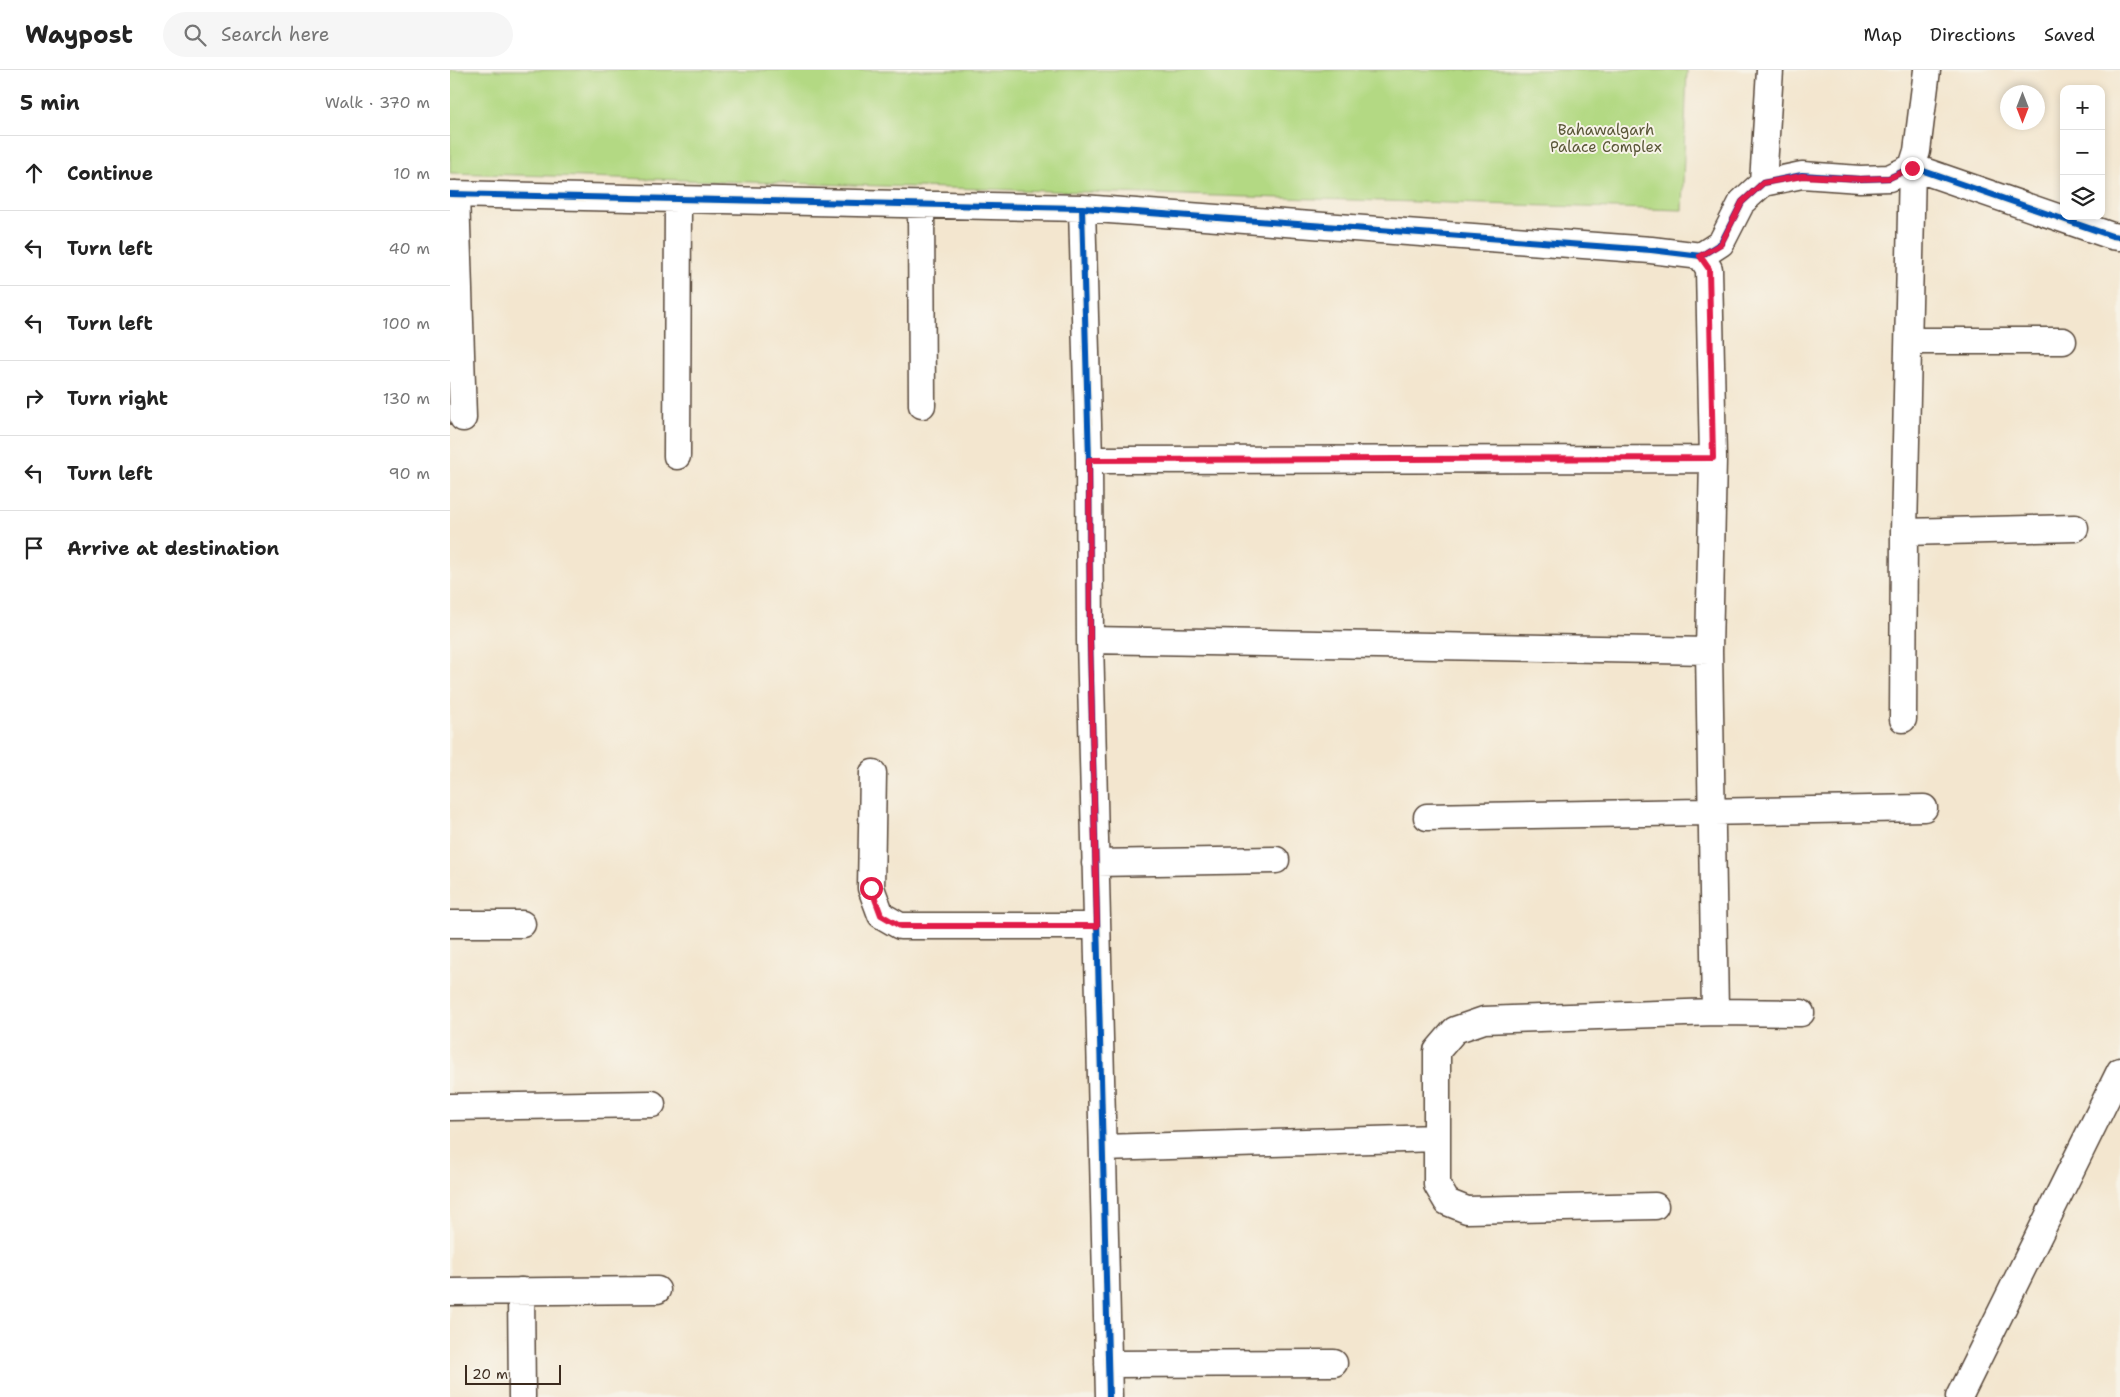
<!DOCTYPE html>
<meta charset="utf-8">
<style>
body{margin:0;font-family:"Shantell Sans",sans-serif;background:#f6f6f6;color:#222}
.controls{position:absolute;right:15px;top:15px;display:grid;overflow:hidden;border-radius:10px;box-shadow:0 2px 8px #0003}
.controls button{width:45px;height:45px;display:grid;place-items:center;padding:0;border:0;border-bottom:1px solid #e0e0e0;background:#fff;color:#222;font:25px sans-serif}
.compass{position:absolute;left:1550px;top:15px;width:45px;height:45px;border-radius:50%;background:#fff;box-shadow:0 2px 8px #0003;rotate:180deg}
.scale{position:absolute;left:15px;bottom:12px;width:96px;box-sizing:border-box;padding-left:5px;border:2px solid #3b2a1e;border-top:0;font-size:14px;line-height:18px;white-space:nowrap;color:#3b2a1e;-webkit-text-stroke:4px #f7f3e8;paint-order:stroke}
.stop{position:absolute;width:15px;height:15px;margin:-11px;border:4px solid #e11d48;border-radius:50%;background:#fff}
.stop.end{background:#e11d48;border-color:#fff;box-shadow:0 1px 5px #0008}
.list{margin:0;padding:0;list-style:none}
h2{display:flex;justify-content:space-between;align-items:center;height:65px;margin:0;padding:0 20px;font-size:21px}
h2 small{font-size:16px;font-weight:400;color:#767676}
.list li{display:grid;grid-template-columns:32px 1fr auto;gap:15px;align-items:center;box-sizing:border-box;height:75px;padding:0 20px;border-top:1px solid #e0e0e0}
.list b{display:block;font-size:19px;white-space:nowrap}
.list em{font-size:16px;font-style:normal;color:#767676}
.icon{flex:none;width:28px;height:28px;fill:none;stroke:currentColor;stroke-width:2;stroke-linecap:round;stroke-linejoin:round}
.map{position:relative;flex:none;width:1670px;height:1327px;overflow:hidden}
header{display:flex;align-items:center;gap:30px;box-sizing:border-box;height:70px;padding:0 25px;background:#fff;border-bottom:1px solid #e0e0e0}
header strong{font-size:24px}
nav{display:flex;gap:28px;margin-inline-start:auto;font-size:18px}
.search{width:350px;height:45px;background:#f6f6f6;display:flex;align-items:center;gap:12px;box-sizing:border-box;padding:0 18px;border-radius:28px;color:#767676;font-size:19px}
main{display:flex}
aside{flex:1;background:#fff}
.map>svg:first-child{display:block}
.green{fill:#b3d983;stroke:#778250}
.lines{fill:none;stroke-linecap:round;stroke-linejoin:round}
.minor-casing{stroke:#574639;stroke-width:29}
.minor{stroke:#fff;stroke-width:26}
.cycleway-casing{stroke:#f7f3e8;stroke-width:9}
.cycleway{stroke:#0057b8;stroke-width:6}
.route{stroke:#e11d48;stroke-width:6}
.labels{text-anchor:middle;stroke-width:4;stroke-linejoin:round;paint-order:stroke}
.park-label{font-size:15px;fill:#595637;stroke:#f7f3e8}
</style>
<header>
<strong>Waypost</strong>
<div class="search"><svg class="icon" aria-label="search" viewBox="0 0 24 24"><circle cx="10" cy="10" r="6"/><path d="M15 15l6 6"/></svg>Search here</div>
<nav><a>Map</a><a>Directions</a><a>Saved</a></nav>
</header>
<main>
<aside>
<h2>5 min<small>Walk · 370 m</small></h2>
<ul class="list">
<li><svg class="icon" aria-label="ahead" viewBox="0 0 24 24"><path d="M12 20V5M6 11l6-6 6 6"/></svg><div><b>Continue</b></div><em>10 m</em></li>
<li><svg class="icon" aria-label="left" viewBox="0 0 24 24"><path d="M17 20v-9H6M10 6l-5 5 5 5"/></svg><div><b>Turn left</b></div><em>40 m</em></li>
<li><svg class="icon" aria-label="left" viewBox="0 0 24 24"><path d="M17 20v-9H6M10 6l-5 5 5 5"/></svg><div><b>Turn left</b></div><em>100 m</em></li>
<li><svg class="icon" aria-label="right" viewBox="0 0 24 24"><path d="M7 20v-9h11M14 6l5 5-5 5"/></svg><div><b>Turn right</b></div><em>130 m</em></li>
<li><svg class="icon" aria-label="left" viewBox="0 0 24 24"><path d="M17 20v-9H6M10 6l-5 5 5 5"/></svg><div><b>Turn left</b></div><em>90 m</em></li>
<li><svg class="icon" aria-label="arrive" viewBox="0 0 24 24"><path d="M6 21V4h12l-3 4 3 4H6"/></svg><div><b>Arrive at destination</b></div></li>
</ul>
</aside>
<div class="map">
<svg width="1670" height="1327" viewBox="0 0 1670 1327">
<rect width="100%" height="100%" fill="#f7f3e8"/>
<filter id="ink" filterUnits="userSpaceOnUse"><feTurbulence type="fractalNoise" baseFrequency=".02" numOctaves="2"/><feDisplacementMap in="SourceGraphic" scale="10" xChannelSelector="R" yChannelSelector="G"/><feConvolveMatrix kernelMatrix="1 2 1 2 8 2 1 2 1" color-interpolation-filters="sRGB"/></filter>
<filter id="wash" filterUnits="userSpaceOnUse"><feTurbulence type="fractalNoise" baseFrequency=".0096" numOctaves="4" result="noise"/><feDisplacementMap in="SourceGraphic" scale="20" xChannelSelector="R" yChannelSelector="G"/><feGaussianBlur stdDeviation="1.12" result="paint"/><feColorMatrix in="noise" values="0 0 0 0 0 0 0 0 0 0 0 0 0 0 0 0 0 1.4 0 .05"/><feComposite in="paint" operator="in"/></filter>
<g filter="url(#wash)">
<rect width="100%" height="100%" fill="#f3e6cf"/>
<!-- green -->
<path class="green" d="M 0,0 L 1237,0 L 1232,140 L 0,103 Z"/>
</g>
<g filter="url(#ink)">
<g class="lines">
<!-- minor casing -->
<g class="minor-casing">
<path id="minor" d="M 1313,113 L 1320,0
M 0,124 L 632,138 L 1201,180 L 1251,186 L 1271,173 L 1292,132 L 1313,113 L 1352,105 L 1410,109 L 1439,108 L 1462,97 L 1662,166 L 1670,167
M 6,124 L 13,348
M 471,134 L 472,335
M 632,138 L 639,390 L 640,570 L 659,1327
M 1251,186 L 1259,199 L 1263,389 L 1259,581 L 1265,942
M 1459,271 L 1613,271
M 227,386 L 228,129
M 639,390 L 1263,389
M 1454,462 L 1625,458
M 640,570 L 1259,581
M 1453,649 L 1454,462 L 1462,97 L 1467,81 L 1477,0
M 423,703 L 421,818 L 431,845 L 450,856 L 647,856
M 977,747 L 1474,738
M 645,793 L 826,790
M 0,854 L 72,854
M 0,1037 L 202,1034
M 653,1078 L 987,1068
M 1205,1136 L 1017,1140 L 997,1132 L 987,1115 L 987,981 L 1005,960 L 1034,950 L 1265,942 L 1351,943
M 71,1221 L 72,1327
M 0,1222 L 207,1220
M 658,1294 L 884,1293
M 1509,1327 L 1670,1001"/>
</g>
<!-- minor -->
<use href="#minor" class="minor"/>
<!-- cycleway casing -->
<g class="cycleway-casing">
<path id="cycleway" d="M 0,124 L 632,138 L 1201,180 L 1251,186 L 1271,173 L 1292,132 L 1313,113 L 1352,105 L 1410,109 L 1439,108 L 1462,97 L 1662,166 L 1670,167
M 632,138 L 639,390 L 640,570 L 659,1327"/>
</g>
<!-- cycleway -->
<use href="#cycleway" class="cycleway"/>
</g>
</g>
<g class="lines" filter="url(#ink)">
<!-- route -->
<path class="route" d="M 421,818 L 431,845 L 450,856 L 647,856 L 640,570 L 639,390 L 1263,388 L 1259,199 L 1250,186 L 1271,174 L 1292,132 L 1313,113 L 1352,106 L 1410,109 L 1439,108 L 1462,98"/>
</g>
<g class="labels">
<!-- park labels -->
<g class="park-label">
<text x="1156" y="65">Bahawalgarh<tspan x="1156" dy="17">Palace Complex</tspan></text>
</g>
</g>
</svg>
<div class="controls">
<button>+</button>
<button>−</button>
<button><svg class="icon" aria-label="layers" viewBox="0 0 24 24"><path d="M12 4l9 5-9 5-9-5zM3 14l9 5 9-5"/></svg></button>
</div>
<svg class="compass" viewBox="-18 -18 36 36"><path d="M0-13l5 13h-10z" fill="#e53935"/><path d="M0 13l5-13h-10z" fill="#767676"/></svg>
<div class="scale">20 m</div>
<div class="stop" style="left:421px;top:818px"></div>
<div class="stop end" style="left:1462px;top:98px"></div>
</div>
</main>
